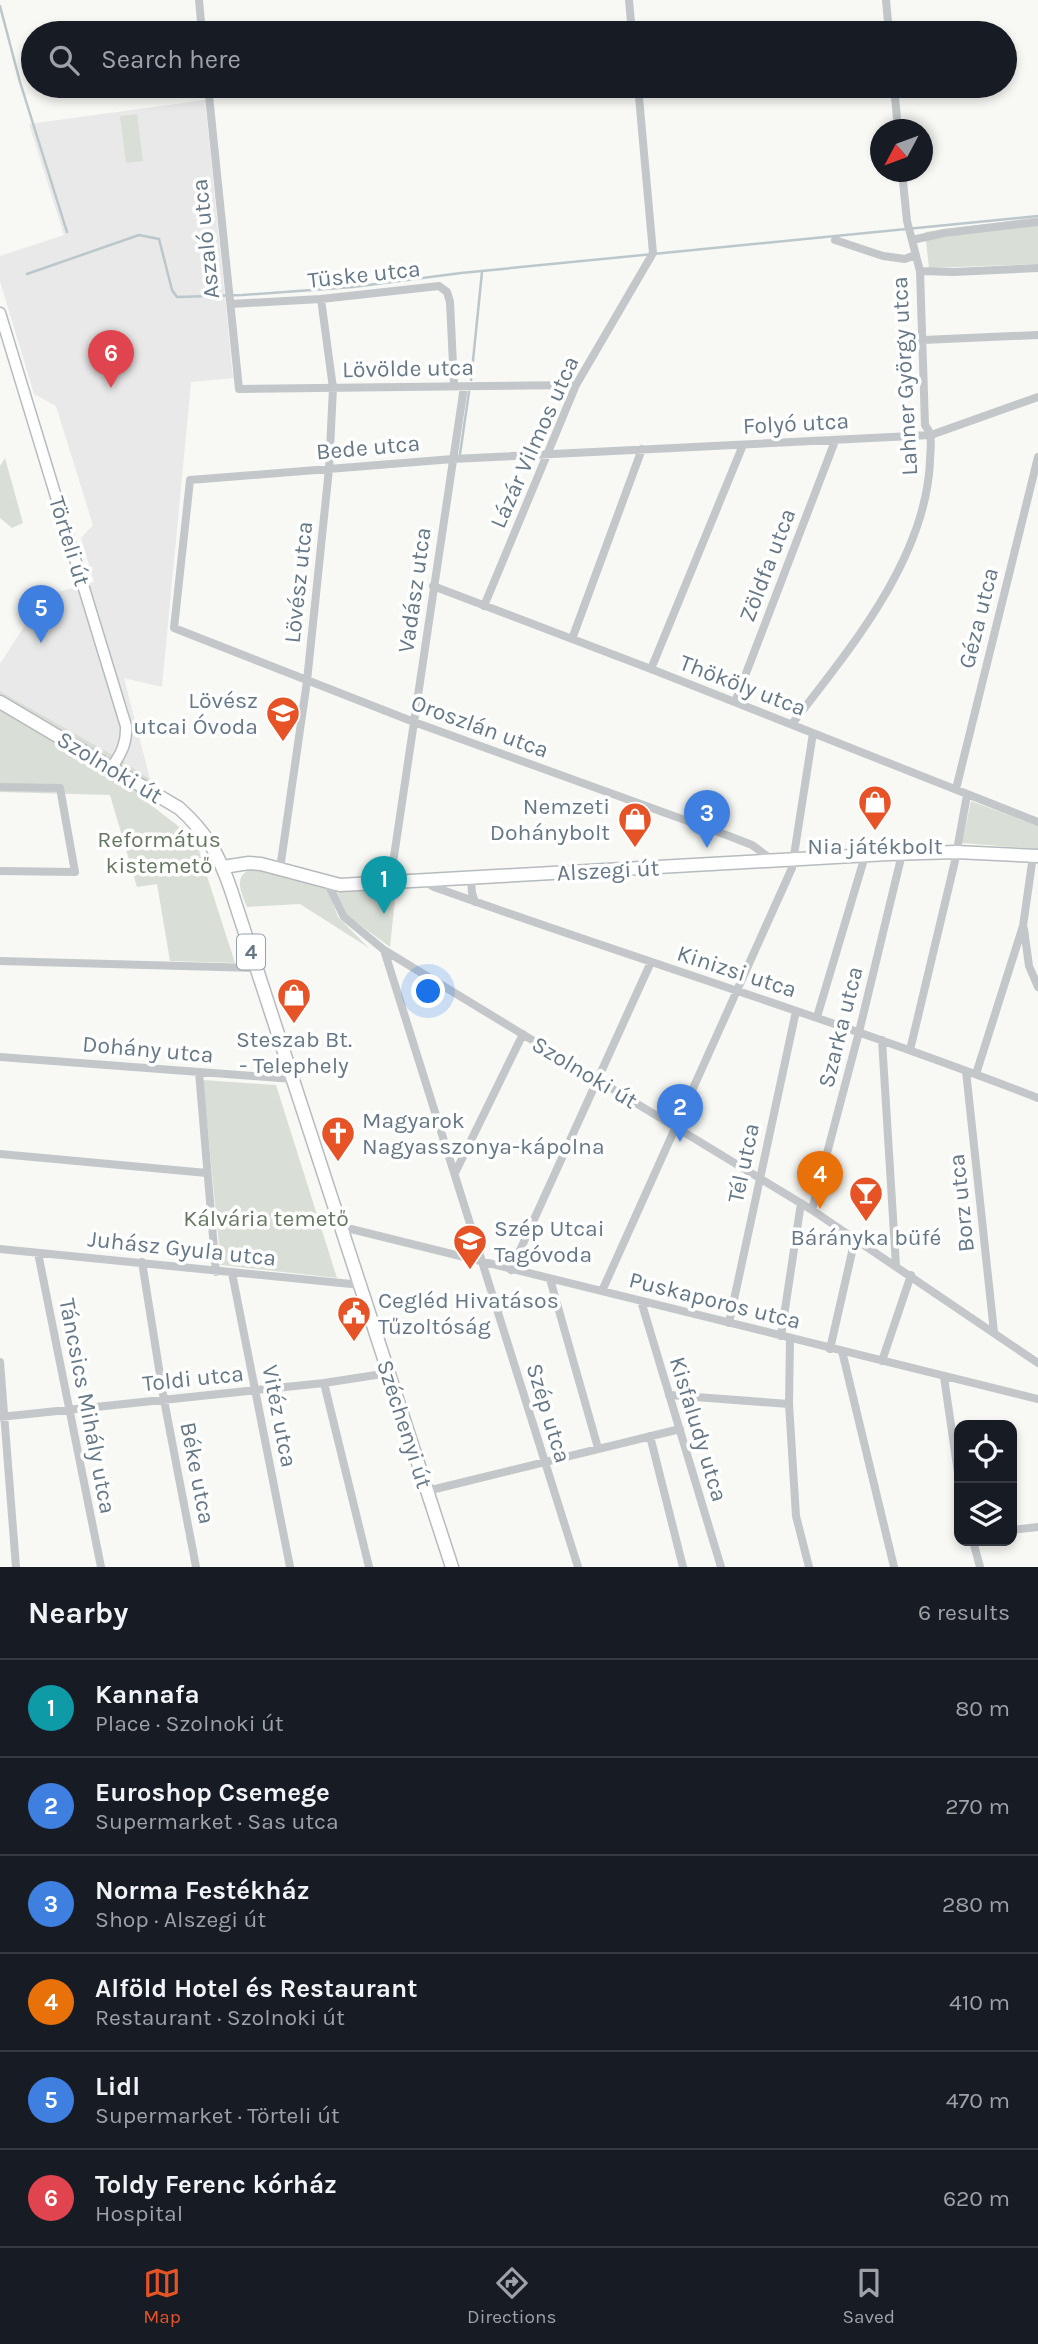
<!DOCTYPE html>
<meta charset="utf-8">
<style>
body{margin:0;font-family:Karla,sans-serif;background:#20242c;color:#f1f3f6}
.controls{position:absolute;right:21px;bottom:21px;display:grid;overflow:hidden;border-radius:14px;box-shadow:0 4px 10px #0003}
.controls button{width:63px;height:63px;display:grid;place-items:center;padding:0;border:0;border-bottom:2px solid #363941;background:#171b24;color:#f1f3f6;font:35px sans-serif}
.compass{position:absolute;left:870px;top:119px;width:63px;height:63px;border-radius:50%;background:#171b24;box-shadow:0 4px 10px #0003;rotate:229deg}
.you{position:absolute;left:429px;top:992px;width:24px;height:24px;margin:-18px;border:5px solid #fff;border-radius:50%;background:#1a73e8;box-shadow:0 0 0 10px #1a73e833}
.badge{display:grid;place-items:center;width:46px;height:46px;border-radius:50%;background:#e65326;color:#fff;font-size:23px;font-weight:700}
.pin{position:absolute;translate:-50% -58px;filter:drop-shadow(0 2px 4px #0008)}
.pin::after{content:'';position:absolute;top:37px;width:24px;height:21px;background:inherit;clip-path:polygon(0 0,100% 0,50% 100%)}
.list{margin:0;padding:0;list-style:none}
h2{display:flex;justify-content:space-between;align-items:center;height:91px;margin:0;padding:0 28px;font-size:30px}
h2 small{font-size:23px;font-weight:400;color:#9ea1a6}
.list li{display:grid;grid-template-columns:46px 1fr auto;gap:21px;align-items:center;box-sizing:border-box;height:98px;padding:0 28px;border-top:2px solid #363941}
.list b{display:block;font-size:26px;white-space:nowrap}
.list p{margin:0;font-size:23px;white-space:nowrap;color:#9ea1a6}
.list em{font-size:23px;font-style:normal;color:#9ea1a6}
.icon{flex:none;width:38px;height:38px;fill:none;stroke:currentColor;stroke-width:2;stroke-linecap:round;stroke-linejoin:round}
.map{position:relative;flex:none;width:1038px;height:1567px;overflow:hidden}
.search{position:absolute;background:#171b24;box-shadow:0 4px 10px #0003;left:21px;right:21px;top:21px;height:77px;display:flex;align-items:center;gap:18px;box-sizing:border-box;padding:0 24px;border-radius:38px;color:#9ea1a6;font-size:26px}
.sheet{height:679px;background:#171b24}
nav{display:flex;justify-content:space-around;align-items:center;box-sizing:border-box;height:98px;border-top:2px solid #363941;background:#171b24;font-size:19px;color:#9ea1a6}
nav a{display:grid;justify-items:center;gap:4px}
nav .on{color:#e65326}
.map>svg:first-child{display:block}
.built{fill:#e8e9e8}
.green{fill:#d9dfd6}
.lines{fill:none;stroke-linecap:round;stroke-linejoin:round}
.stream{stroke:#bbc7cb;stroke-width:2.5}
.secondary-casing{stroke:#b5bbbf;stroke-width:13}
.primary-casing{stroke:#b6bbbe;stroke-width:15}
.street{stroke:#c3c7ca;stroke-width:8}
.secondary{stroke:#fff;stroke-width:10}
.primary{stroke:#fff;stroke-width:12}
.labels{text-anchor:middle;stroke-width:7;stroke-linejoin:round;paint-order:stroke}
.shield{fill:#fff;stroke:#94a0aa;stroke-width:2}
.shield-label{font-size:21px;font-weight:bold;fill:#667886}
.street-label{font-size:23px;fill:#667886;stroke:#fff}
.poi-label{font-size:23px;fill:#667886;stroke:#fff}
.park-label{font-size:23px;fill:#667861;stroke:#fff}
</style>
<div class="map">
<svg width="1038" height="1567" viewBox="0 0 1038 1567">
<rect width="100%" height="100%" fill="#f8f8f5"/>
<!-- built -->
<path class="built" d="M 205,100 L 233,378 L 191,382 L 162,687 L 124,678 L 150,779 L 118,758 L 0,691 L 0,664 L 41,600 L 51,594 L 94,582 L 81,538 L 93,525 L 56,406 L 34,394 L 0,281 L 0,256 L 64,235 L 29,124 Z"/>
<!-- green -->
<path class="green" d="M 137,114 L 143,161 L 126,163 L 120,116 Z
M 1038,217 L 1038,264 L 929,268 L 925,232 Z
M 5,458 L 23,523 L 12,528 L 0,518 L 0,466 Z
M 0,691 L 118,758 L 150,779 L 139,796 L 177,825 L 199,851 L 235,963 L 170,961 L 157,884 L 137,887 L 110,795 L 0,792 Z
M 971,801 L 1038,826 L 1038,849 L 962,843 Z
M 261,867 L 324,887 L 329,893 L 338,917 L 369,948 L 300,904 L 247,907 C 238,886 233,871 261,867 Z
M 340,888 L 396,889 L 390,947 L 348,916 L 337,893 Z
M 203,1080 L 276,1085 L 337,1278 L 221,1265 Z"/>
<g class="lines">
<!-- stream -->
<path class="stream" d="M 0,6 L 20,82 L 67,232
M 27,274 L 139,235 L 159,239 L 172,290 L 177,297 L 242,295 L 353,287 L 461,273 L 1038,216
M 471,380 L 482,272
M 460,454 L 469,392"/>
<!-- secondary casing -->
<g class="secondary-casing">
<path id="secondary" d="M 0,313 L 126,726 C 127,743 121,754 112,767"/>
</g>
<!-- primary casing -->
<g class="primary-casing">
<path id="primary" d="M 0,702 L 179,808 C 207,833 219,855 231,890 L 452,1567
M 223,867 L 249,863 L 261,864 L 340,885 L 888,854 L 956,852 L 1038,856"/>
</g>
<!-- street -->
<path class="street" d="M 199,0 L 202,33
M 629,0 L 632,33
M 886,0 L 889,33
M 208,86 L 239,389 L 576,385
M 894,86 L 898,130
M 835,240 L 883,256 L 905,259 L 915,255
M 912,240 L 944,233 L 1038,222
M 920,271 L 954,272 L 1038,268
M 231,304 L 321,299 L 439,286 L 447,292 L 450,302 L 454,385
M 923,340 L 1038,335
M 433,586 L 651,669 L 1038,822
M 484,606 L 576,385 L 653,253 L 638,86
M 572,639 L 642,449
M 651,669 L 743,445
M 735,702 L 835,441
M 792,724 C 849,650 926,559 930,461 C 930,453 932,442 930,434 C 929,431 927,428 925,425 L 920,271 L 907,221 L 902,172
M 0,787 L 60,788 L 75,872 L 0,871
M 956,789 L 1038,457
M 771,859 L 752,845 L 729,836 L 414,722 L 174,628 L 190,480 L 453,459 L 931,435 L 1038,397
M 280,869 L 307,681 L 329,469 L 333,388 L 321,299
M 471,878 L 472,893 L 475,902
M 424,881 L 434,887 C 635,959 839,1021 1038,1098
M 327,882 L 344,917 L 384,950 L 812,1210 L 1038,1363
M 390,883 L 464,387
M 1024,929 L 1029,966 L 1038,987
M 384,950 L 578,1567
M 0,961 L 257,968
M 817,1017 L 865,856
M 882,1040 L 896,1266
M 910,1050 L 955,861 L 967,795
M 0,1057 L 293,1079
M 966,1071 L 994,1332
M 199,1072 L 216,1272
M 976,1074 L 1023,926 L 1033,856
M 0,1154 L 207,1173
M 455,1173 L 523,1034
M 812,1210 L 859,1032 L 902,854
M 342,1230 L 351,1229 L 1038,1399
M 0,1249 L 361,1285
M 38,1253 L 101,1567
M 142,1262 L 164,1400 L 196,1567
M 511,1270 L 651,962
M 232,1273 L 290,1567
M 550,1279 L 598,1448
M 602,1291 L 792,868 L 813,733
M 641,1301 L 721,1567
M 729,1323 L 796,1011
M 781,1336 L 801,1203
M 790,1339 L 789,1404 L 796,1516 L 809,1567
M 830,1349 L 855,1239
M 842,1351 L 894,1567
M 882,1361 L 911,1275
M 0,1362 L 16,1567
M 944,1377 L 959,1480
M 324,1383 L 369,1567
M 669,1395 L 789,1404
M 0,1417 L 324,1383 L 389,1373
M 650,1436 L 683,1567
M 427,1491 L 680,1429
M 1012,1530 L 1038,1527
M 973,1541 L 980,1567"/>
<!-- secondary -->
<use href="#secondary" class="secondary"/>
<!-- primary -->
<use href="#primary" class="primary"/>
</g>
<!-- icons -->
<defs>
<g id="school-pin" transform="scale(1.75)"><path d="M0 17L-7.5 6A9.5 9.5 0 1 1 7.5 6Z" fill="#e65326" stroke="#fff"/><path d="M0-5L7-2L0 1L-7-2ZM-4 1L0 2.5L4 1V4Q0 6-4 4Z" fill="#fff"/></g>
<g id="shop-pin" transform="scale(1.75)"><path d="M0 17L-7.5 6A9.5 9.5 0 1 1 7.5 6Z" fill="#e65326" stroke="#fff"/><path d="M-5-2.5h2.3a2.7 3.5 0 0 1 5.4 0H5L5.5 6h-11ZM-1.5-2.5h3a1.5 2.3 0 0 0-3 0Z" fill="#fff"/></g>
<g id="church-pin" transform="scale(1.75)"><path d="M0 17L-7.5 6A9.5 9.5 0 1 1 7.5 6Z" fill="#e65326" stroke="#fff"/><path d="M-1.2-6h2.4v3.5h3.3v2.4h-3.3V6h-2.4V-.1h-3.3v-2.4h3.3Z" fill="#fff"/></g>
<g id="bar-pin" transform="scale(1.75)"><path d="M0 17L-7.5 6A9.5 9.5 0 1 1 7.5 6Z" fill="#e65326" stroke="#fff"/><path d="M-6-5H6L.8 .8V4.5H3.5V6h-7V4.5H-.8V.8Z" fill="#fff"/></g>
<g id="civic-pin" transform="scale(1.75)"><path d="M0 17L-7.5 6A9.5 9.5 0 1 1 7.5 6Z" fill="#e65326" stroke="#fff"/><path d="M-.6-6.5H3V-4.5H.6V-3L4-1V1h2V6H-6V1h2V-1L-.6-3ZM-1.2 2.5V6h2.4V2.5Z" fill="#fff"/></g>
</defs>
<g fill-rule="evenodd">
<use href="#school-pin" x="283" y="713"/>
<use href="#shop-pin" x="875" y="802"/>
<use href="#shop-pin" x="635" y="819"/>
<use href="#shop-pin" x="294" y="995"/>
<use href="#church-pin" x="338" y="1133"/>
<use href="#bar-pin" x="866" y="1193"/>
<use href="#school-pin" x="470" y="1241"/>
<use href="#civic-pin" x="354" y="1313"/>
</g>
<g class="labels">
<!-- shield labels -->
<rect class="shield" x="237" y="934.5" width="28" height="35" rx="5"/>
<g class="shield-label">
<text x="251" y="959">4</text>
</g>
<!-- street labels -->
<g class="street-label">
<text transform="translate(205 239) rotate(-96)" y="8">Aszaló utca</text>
<text transform="translate(364 274) rotate(-6)" y="8">Tüske utca</text>
<text transform="translate(408 368) rotate(-1)" y="8">Lövölde utca</text>
<text transform="translate(904 376) rotate(-93)" y="8">Lahner György utca</text>
<text transform="translate(796 423) rotate(-3)" y="8">Folyó utca</text>
<text transform="translate(534 442) rotate(-66)" y="8">Lázár Vilmos utca</text>
<text transform="translate(368 447) rotate(-5)" y="8">Bede utca</text>
<text transform="translate(70 541) rotate(73)" y="8">Törteli út</text>
<text transform="translate(767 565) rotate(-69)" y="8">Zöldfa utca</text>
<text transform="translate(298 582) rotate(-84)" y="8">Lövész utca</text>
<text transform="translate(414 590) rotate(-82)" y="8">Vadász utca</text>
<text transform="translate(978 618) rotate(-76)" y="8">Géza utca</text>
<text transform="translate(743 685) rotate(21)" y="8">Thököly utca</text>
<text transform="translate(480 726) rotate(20)" y="8">Oroszlán utca</text>
<text transform="translate(110 767) rotate(31)" y="8">Szolnoki út</text>
<text transform="translate(608 870) rotate(-3)" y="8">Alszegi út</text>
<text transform="translate(737 971) rotate(18)" y="8">Kinizsi utca</text>
<text transform="translate(840 1027) rotate(-76)" y="8">Szarka utca</text>
<text transform="translate(148 1049) rotate(5)" y="8">Dohány utca</text>
<text transform="translate(585 1072) rotate(31)" y="8">Szolnoki út</text>
<text transform="translate(743 1163) rotate(-78)" y="8">Tél utca</text>
<text transform="translate(961 1203) rotate(-96)" y="8">Borz utca</text>
<text transform="translate(182 1248) rotate(6)" y="8">Juhász Gyula utca</text>
<text transform="translate(715 1300) rotate(14)" y="8">Puskaporos utca</text>
<text transform="translate(193 1378) rotate(-6)" y="8">Toldi utca</text>
<text transform="translate(88 1406) rotate(79)" y="8">Táncsics Mihály utca</text>
<text transform="translate(549 1413) rotate(73)" y="8">Szép utca</text>
<text transform="translate(280 1416) rotate(79)" y="8">Vitéz utca</text>
<text transform="translate(405 1424) rotate(72)" y="8">Széchenyi út</text>
<text transform="translate(699 1429) rotate(73)" y="8">Kisfaludy utca</text>
<text transform="translate(198 1473) rotate(79)" y="8">Béke utca</text>
</g>
<!-- poi labels -->
<g class="poi-label">
<text x="258" y="708" text-anchor="end">Lövész<tspan x="258" dy="26">utcai Óvoda</tspan></text>
<text x="610" y="814" text-anchor="end">Nemzeti<tspan x="610" dy="26">Dohánybolt</tspan></text>
<text x="875" y="854">Nia játékbolt</text>
<text x="294" y="1047">Steszab Bt.<tspan x="294" dy="26">- Telephely</tspan></text>
<text x="362" y="1128" text-anchor="start">Magyarok<tspan x="362" dy="26">Nagyasszonya-kápolna</tspan></text>
<text x="494" y="1236" text-anchor="start">Szép Utcai<tspan x="494" dy="26">Tagóvoda</tspan></text>
<text x="866" y="1245">Bárányka büfé</text>
<text x="378" y="1308" text-anchor="start">Cegléd Hivatásos<tspan x="378" dy="26">Tűzoltóság</tspan></text>
</g>
<!-- park labels -->
<g class="park-label">
<text x="159" y="847">Református<tspan x="159" dy="26">kistemető</tspan></text>
<text x="266" y="1226">Kálvária temető</text>
</g>
</g>
</svg>
<div class="controls">
<button><svg class="icon" aria-label="locate" viewBox="0 0 24 24"><circle cx="12" cy="12" r="6"/><path d="M12 2v4M12 18v4M2 12h4M18 12h4"/></svg></button>
<button><svg class="icon" aria-label="layers" viewBox="0 0 24 24"><path d="M12 4l9 5-9 5-9-5zM3 14l9 5 9-5"/></svg></button>
</div>
<svg class="compass" viewBox="-18 -18 36 36"><path d="M0-13l5 13h-10z" fill="#e53935"/><path d="M0 13l5-13h-10z" fill="#9ea1a6"/></svg>
<div class="you"></div>
<div class="pin badge" style="left:384px;top:914px;background:#0f9aa8">1</div>
<div class="pin badge" style="left:680px;top:1142px;background:#3f7fe0">2</div>
<div class="pin badge" style="left:707px;top:848px;background:#3f7fe0">3</div>
<div class="pin badge" style="left:820px;top:1209px;background:#e8710a">4</div>
<div class="pin badge" style="left:41px;top:643px;background:#3f7fe0">5</div>
<div class="pin badge" style="left:111px;top:388px;background:#e0444e">6</div>
<div class="search"><svg class="icon" aria-label="search" viewBox="0 0 24 24"><circle cx="10" cy="10" r="6"/><path d="M15 15l6 6"/></svg>Search here</div>
</div>
<section class="sheet">
<h2>Nearby<small>6 results</small></h2>
<ul class="list">
<li><span class="badge" style="background:#0f9aa8">1</span><div><b>Kannafa</b><p>Place · Szolnoki út</p></div><em>80 m</em></li>
<li><span class="badge" style="background:#3f7fe0">2</span><div><b>Euroshop Csemege</b><p>Supermarket · Sas utca</p></div><em>270 m</em></li>
<li><span class="badge" style="background:#3f7fe0">3</span><div><b>Norma Festékház</b><p>Shop · Alszegi út</p></div><em>280 m</em></li>
<li><span class="badge" style="background:#e8710a">4</span><div><b>Alföld Hotel és Restaurant</b><p>Restaurant · Szolnoki út</p></div><em>410 m</em></li>
<li><span class="badge" style="background:#3f7fe0">5</span><div><b>Lidl</b><p>Supermarket · Törteli út</p></div><em>470 m</em></li>
<li><span class="badge" style="background:#e0444e">6</span><div><b>Toldy Ferenc kórház</b><p>Hospital</p></div><em>620 m</em></li>
</ul>
</section>
<nav>
<a class="on"><svg class="icon" aria-label="map" viewBox="0 0 24 24"><path d="M3 6l6-2 6 2 6-2v14l-6 2-6-2-6 2zM9 4v14M15 6v14"/></svg>Map</a>
<a><svg class="icon" aria-label="directions" viewBox="0 0 24 24"><path d="M12 3l9 9-9 9-9-9zM9 14v-3h6M13 9l2 2-2 2"/></svg>Directions</a>
<a><svg class="icon" aria-label="saved" viewBox="0 0 24 24"><path d="M7 4h10v16l-5-4-5 4z"/></svg>Saved</a>
</nav>
